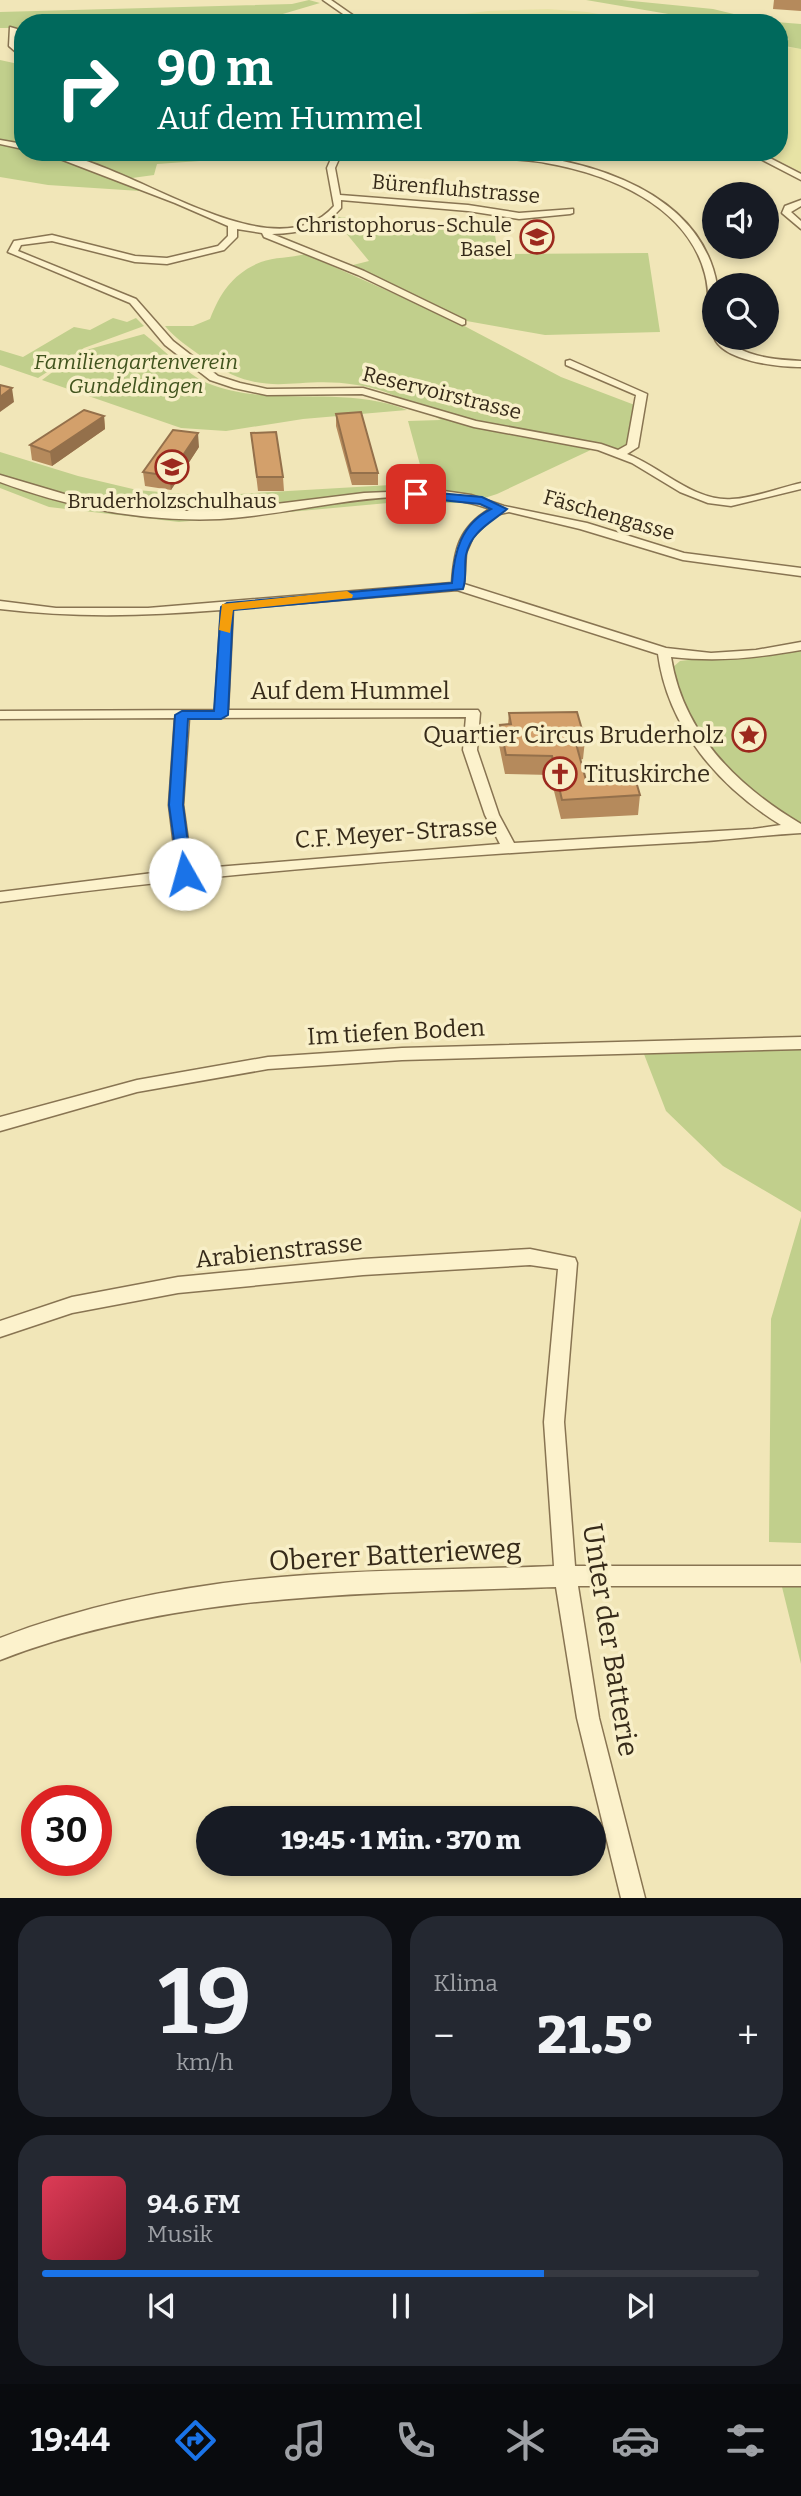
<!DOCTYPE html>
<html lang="de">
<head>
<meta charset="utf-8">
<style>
	:root { --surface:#171b24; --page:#242831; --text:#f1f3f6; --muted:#9ea1a6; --line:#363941; --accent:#1a73e8 }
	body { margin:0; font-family:Bitter,serif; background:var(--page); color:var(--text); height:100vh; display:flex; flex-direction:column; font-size:26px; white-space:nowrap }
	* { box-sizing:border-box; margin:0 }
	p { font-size:23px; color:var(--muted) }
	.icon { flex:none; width:38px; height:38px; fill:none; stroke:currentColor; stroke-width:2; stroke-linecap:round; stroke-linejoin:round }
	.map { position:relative; height:1898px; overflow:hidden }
	.panel { display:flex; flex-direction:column; gap:18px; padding:18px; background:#0d0f14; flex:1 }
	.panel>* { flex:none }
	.guide { position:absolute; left:14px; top:14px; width:774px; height:147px; border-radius:28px; box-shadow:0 4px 10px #0003; background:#00695c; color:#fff; overflow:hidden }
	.buttons { position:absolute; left:702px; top:182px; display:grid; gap:14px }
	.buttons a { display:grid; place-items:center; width:77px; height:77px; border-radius:50%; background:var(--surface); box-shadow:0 4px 10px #0003; font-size:35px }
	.speed { position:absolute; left:21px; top:1785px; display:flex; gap:14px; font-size:35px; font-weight:700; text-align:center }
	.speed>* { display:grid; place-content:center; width:91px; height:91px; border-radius:50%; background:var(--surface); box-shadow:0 4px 10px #0003; line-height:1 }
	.speed .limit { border:10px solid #d22; background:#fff; color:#111 }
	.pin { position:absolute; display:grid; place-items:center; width:60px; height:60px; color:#fff; margin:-30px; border-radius:14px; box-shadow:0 4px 10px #0006 }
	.me { position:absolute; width:77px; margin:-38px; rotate:353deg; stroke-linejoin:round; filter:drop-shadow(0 0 5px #0008) }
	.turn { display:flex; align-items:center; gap:24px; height:147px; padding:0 28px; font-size:32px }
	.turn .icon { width:91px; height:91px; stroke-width:2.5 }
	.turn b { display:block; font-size:49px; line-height:60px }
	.big { font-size:52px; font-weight:800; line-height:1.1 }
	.panel .card { flex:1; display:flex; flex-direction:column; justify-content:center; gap:10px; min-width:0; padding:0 24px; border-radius:28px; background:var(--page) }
	.panel .dial { align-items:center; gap:0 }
	.dial b { font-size:91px; line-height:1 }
	.song { display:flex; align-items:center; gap:21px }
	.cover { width:84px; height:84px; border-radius:10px; background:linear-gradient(135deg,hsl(350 70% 55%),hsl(350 70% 35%)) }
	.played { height:7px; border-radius:4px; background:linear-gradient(90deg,var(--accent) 70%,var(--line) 70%) }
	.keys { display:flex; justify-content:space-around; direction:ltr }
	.heat { display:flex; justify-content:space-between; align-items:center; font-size:38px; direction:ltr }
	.panel .tiles { flex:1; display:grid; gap:18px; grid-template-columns:1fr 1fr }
	.card:last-child { grid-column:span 2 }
	.trip { position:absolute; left:196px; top:1806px; width:410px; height:70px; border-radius:35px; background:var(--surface); box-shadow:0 4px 10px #0003; font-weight:800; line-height:70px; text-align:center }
	.tabs { display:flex; height:112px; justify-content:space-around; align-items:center; background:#090b0e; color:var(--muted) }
	.tabs .icon { width:49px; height:49px }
	.tabs .active { color:var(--accent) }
	.tabs b { font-size:32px; color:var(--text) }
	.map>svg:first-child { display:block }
	.farmland { fill:#e7e3a5 }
	.green { fill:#c1cf8c }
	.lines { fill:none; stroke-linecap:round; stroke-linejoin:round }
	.minor-casing { stroke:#887452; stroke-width:3 }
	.minor { fill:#fcf2cc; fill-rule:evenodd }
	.wall { fill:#b58a5c }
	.shaded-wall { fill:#94704b }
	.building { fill:#d3a06b; stroke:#94704b; stroke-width:2 }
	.route { fill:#1a73e8; stroke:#114b97; stroke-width:2 }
	.slow { fill:#f59e0b }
	.labels { text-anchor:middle; stroke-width:7; stroke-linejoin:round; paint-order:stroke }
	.far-street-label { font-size:21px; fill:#362a19; stroke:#f8efc8 }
	.far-poi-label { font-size:21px; fill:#362a19; stroke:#f8efc8; text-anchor:end }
	.far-park-label { font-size:21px; font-style:italic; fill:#41541e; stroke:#f8efc8 }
	.street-label { font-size:24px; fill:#362a19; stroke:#f8efc8 }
	.poi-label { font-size:24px; fill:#362a19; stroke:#f8efc8; text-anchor:end }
	.near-street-label { font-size:28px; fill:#362a19; stroke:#f8efc8 }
</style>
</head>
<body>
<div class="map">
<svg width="801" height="1898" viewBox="0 0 801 1898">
	<rect width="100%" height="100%" fill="#f1e6b8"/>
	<path class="farmland" d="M 548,9 L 587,12 L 650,23 L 436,23 L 432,18 L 488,11 Z
		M 779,46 L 801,49 L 801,172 L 761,152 L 779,152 Z"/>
	<path class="green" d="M 309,0 L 320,3 L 252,23 L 23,23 L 23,28 L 0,28 L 0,12 L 292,4 Z
		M 586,0 L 622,0 L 713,9 L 763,21 L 801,24 L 801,49 L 779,45 L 789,39 L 779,36 L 779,23 L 721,23 Z
		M 0,60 L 23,65 L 23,152 L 243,154 L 228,159 L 157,164 L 154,175 L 132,178 L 140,191 L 48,185 L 0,177 Z
		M 332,216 L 495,235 L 498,254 L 648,253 L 660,332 L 545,335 L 461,320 L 349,266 L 369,261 Z
		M 305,254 L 451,319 L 561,377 L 640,407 L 632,447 L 620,453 L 595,448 L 497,494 L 469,503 L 388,503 L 179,522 L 49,507 L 0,488 L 0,452 L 78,476 L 137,490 L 205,496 L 425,483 L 408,421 L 441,420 C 413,404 390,390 357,385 C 291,374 267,403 202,357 C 189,347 176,339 165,326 L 193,326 L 210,319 C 220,293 233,273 261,262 C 274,257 291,258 305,254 Z
		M 113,318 L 127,322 L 136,318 L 144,326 L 84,348 L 38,378 L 0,365 L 0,350 L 23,357 L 74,327 L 90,330 Z
		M 144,334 C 162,348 188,375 207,383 C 271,409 343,384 407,410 L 303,419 L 226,431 L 181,428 L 42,380 L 79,352 Z
		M 801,646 L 801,830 L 699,746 L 665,674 L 680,661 Z
		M 801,1043 L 801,1212 L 723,1166 L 666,1111 L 642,1049 Z
		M 801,1217 L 801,1543 L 769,1542 L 771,1319 Z
		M 782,1587 L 801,1587 L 801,1664 Z"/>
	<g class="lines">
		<defs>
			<path id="minor" d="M 323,0 L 331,0 L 364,23 L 356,23 Z
				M 10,27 L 17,29 L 17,46 L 23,52 L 23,58 L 9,46 Z
				M 0,140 L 23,144 L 23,149 L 0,144 Z
				M 42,152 C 121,152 269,279 334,206 L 327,168 L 334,152 L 342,152 L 335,168 L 340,195 L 468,205 L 519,213 L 573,209 L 573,213 L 570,214 L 519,219 L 468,211 L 341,200 L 341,208 C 323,229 299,233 272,234 L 364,271 L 465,320 L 465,324 L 462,325 L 358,275 L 264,237 L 262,233 L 237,229 L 237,237 L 224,250 L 167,264 L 135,262 L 52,241 L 21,245 L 18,251 L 136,299 L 173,341 L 218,376 L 240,383 L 267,389 L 363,388 L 476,421 L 601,444 L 618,450 L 627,445 L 636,395 L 566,365 L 566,361 L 570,360 L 647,394 L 638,447 L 627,454 C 661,467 694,502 732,499 C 754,498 779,488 801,483 L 801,489 L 731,506 L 708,503 L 680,492 L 632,463 L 598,450 L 474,427 L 362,394 L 267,395 L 234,388 L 210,380 L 165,345 L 130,303 L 8,252 L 14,241 L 52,235 L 135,256 L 167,258 L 218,246 L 228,236 L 228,226 L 175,203 Z
				M 477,152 C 565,152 699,182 717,285 L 714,285 L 714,331 L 709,328 C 708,310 710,292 705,274 C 687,205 609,174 546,163 C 527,159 493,160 477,152 Z
				M 747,152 L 758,152 L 801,174 L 801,180 Z
				M 801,200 L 801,206 L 791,212 L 801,221 L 801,229 L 782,213 L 785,206 Z
				M 714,337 C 727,340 735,348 749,353 C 766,359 784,360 801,361 L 801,367 C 778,367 722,361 714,337 Z
				M 0,475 L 81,499 L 164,511 L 220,511 L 364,493 L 437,490 L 471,495 L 504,506 L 587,523 L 684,553 L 801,568 L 801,576 L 683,560 L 580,529 L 509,512 L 495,515 L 473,537 L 466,553 L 464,584 L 666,648 L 711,653 L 756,650 L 801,642 L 801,650 C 754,658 719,662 671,657 C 683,733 737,786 801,824 L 801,833 C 765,835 727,840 691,842 C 460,855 229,871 0,902 L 0,892 L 177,870 L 169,805 L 175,718 L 0,719 L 0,711 L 215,710 L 221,610 C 146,616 74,618 0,609 L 0,601 L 56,608 L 148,608 L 452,583 C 454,550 459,527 490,509 C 402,478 309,514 220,519 C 145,522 70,508 0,482 ZM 457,590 L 658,654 C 668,728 719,787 781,825 L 753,829 L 514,843 L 499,815 L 477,750 L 480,713 L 478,710 L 228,710 L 233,609 ZM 466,717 L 463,750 L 485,815 L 500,844 L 192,869 L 183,805 L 189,718 Z
				M 801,1037 L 801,1049 L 402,1060 L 268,1069 L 137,1092 L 0,1131 L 0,1117 L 137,1080 L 268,1057 L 402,1048 Z
				M 530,1249 L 575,1258 L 577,1263 L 564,1422 L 575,1566 L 801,1566 L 801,1586 L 578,1586 L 599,1718 L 645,1898 L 621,1898 L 577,1718 L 556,1587 C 367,1594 179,1591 0,1660 L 0,1638 C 89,1604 186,1585 281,1577 C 371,1569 463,1570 554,1566 L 544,1422 L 558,1269 L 530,1265 L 363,1275 L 178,1293 L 72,1313 L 0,1337 L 0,1321 L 72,1297 L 178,1277 L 363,1259 Z"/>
		</defs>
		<use href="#minor" class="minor-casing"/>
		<use href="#minor" class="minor"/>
	</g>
	<path class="wall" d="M 774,0 L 801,0 L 801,11 L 773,9 Z
		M 336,414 L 378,473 L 378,485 L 352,485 L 336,426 Z
		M 104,416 L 105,429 L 52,466 L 32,460 L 30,445 Z
		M 251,433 L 283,477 L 284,491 L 258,491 Z
		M 199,447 L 171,490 L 145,486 L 143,472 Z
		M 509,713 L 585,740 L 583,759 L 580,760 L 586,780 L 640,795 L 638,815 L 561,819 L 550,775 L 505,774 L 499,745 L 500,725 L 508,724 Z"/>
	<path class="shaded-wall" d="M 12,388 L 14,402 L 0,412 L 0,397 Z
		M 104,416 L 105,429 L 52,466 L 50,452 Z
		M 198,433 L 199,447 L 171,490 L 169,476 Z"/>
	<path class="building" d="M 0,385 L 12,388 L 0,397 Z
		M 84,410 L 104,416 L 50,452 L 30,445 Z
		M 361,412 L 378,473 L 351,473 L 336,414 Z
		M 173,430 L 198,433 L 169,476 L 143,472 Z
		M 276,432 L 283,477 L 257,477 L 251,433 Z
		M 577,712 L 585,740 L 575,740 L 586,780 L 635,778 L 640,795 L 562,800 L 552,756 L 506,755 L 500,725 L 511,724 L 509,713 Z"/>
	<path class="route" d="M 416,491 L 482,497 L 507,509 C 491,523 471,531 466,555 C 464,566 467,578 463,589 L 233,610 L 228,715 L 221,719 L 188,719 L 183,805 L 192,874 L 185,879 L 179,877 L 169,805 L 175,715 L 182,711 L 214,711 L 221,607 L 227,603 L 452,583 C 454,552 461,524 491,509 L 480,504 L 412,497 L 412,492 Z"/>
	<path class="slow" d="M 347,591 L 353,595 L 352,598 L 233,610 L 230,633 L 219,630 L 222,604 Z"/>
	<defs>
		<symbol id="school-ring" viewBox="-11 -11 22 22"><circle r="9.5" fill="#f8efc8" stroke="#9c291e" stroke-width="1.5"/><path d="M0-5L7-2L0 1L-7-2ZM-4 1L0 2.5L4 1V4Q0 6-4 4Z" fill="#9c291e"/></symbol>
		<symbol id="sight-ring" viewBox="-11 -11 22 22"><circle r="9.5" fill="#f8efc8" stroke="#9c291e" stroke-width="1.5"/><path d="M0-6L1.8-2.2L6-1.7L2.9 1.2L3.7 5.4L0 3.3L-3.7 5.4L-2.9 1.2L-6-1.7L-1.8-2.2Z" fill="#9c291e"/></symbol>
		<symbol id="church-ring" viewBox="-11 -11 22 22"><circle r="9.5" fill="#f8efc8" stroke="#9c291e" stroke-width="1.5"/><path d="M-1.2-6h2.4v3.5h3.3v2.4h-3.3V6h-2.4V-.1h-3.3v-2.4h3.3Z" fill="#9c291e"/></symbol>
	</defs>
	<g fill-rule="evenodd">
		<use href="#school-ring" x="518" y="218" width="38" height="38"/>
		<use href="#school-ring" x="153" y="448" width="38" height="38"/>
		<use href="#sight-ring" x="730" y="716" width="38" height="38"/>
		<use href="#church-ring" x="541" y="755" width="38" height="38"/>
	</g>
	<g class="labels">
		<g class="far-street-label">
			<text transform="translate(456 189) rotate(5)" y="7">Bürenfluhstrasse</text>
			<text transform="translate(442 393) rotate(14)" y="7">Reservoirstrasse</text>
			<text transform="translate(609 515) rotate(16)" y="7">Fäschengasse</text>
		</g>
		<g class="far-poi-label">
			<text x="512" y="232">Christophorus-Schule<tspan x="512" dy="24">Basel</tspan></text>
			<text x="172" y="508" text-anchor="middle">Bruderholzschulhaus</text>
		</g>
		<g class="far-park-label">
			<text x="136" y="369">Familiengartenverein<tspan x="136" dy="24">Gundeldingen</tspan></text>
		</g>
		<g class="street-label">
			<text x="350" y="699">Auf dem Hummel</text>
			<text transform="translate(396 833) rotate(-4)" y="8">C.F. Meyer-Strasse</text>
			<text transform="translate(396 1032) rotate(-3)" y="8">Im tiefen Boden</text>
			<text transform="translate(279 1251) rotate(-6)" y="8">Arabienstrasse</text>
		</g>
		<g class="poi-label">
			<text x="724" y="743">Quartier Circus Bruderholz</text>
			<text x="584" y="782" text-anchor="start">Tituskirche</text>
		</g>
		<g class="near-street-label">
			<text transform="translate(395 1554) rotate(-3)" y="10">Oberer Batterieweg</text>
			<text transform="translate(611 1640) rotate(81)" y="10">Unter der Batterie</text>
		</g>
	</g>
</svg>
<div class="buttons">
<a><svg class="icon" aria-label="sound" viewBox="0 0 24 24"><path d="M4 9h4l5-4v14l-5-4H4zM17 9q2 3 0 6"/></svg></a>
<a><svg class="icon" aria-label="search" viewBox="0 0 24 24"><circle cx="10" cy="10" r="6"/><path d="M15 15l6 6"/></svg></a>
</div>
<div class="speed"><div class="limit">30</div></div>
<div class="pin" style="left:416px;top:494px;background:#d93025"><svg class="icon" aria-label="arrive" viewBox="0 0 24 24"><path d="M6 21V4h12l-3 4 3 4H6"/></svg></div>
<svg class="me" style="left:185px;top:874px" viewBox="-20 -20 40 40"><circle r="19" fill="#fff"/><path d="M0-13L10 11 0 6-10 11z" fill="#1a73e8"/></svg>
<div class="trip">19:45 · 1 Min. · 370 m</div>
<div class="guide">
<div class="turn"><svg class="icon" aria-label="right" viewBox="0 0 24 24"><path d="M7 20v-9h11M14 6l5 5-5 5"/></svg><div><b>90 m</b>Auf dem Hummel</div></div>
</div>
</div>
<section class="panel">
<div class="tiles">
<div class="card dial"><b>19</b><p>km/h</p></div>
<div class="card"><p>Klima</p>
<div class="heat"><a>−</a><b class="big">21.5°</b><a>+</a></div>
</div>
<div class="card">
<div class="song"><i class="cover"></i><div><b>94.6 FM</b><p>Musik</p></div></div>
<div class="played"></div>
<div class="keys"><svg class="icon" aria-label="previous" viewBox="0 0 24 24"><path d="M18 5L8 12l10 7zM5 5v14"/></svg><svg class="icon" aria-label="pause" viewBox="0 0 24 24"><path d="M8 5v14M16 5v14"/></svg><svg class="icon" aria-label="next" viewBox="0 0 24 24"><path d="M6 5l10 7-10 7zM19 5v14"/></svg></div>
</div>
</div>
</section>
<nav class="tabs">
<b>19:44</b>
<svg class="icon active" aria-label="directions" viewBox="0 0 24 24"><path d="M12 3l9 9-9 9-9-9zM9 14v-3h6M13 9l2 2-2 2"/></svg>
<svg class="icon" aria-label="music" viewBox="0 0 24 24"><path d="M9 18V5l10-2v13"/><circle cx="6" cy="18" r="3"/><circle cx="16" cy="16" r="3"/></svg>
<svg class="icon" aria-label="phone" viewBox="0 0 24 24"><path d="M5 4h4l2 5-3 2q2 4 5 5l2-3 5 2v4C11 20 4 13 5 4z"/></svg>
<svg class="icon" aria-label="climate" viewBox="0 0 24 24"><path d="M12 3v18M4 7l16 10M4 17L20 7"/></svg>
<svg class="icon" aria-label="car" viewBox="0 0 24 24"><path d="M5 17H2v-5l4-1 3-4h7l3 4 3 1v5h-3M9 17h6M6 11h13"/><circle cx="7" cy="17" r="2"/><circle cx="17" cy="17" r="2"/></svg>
<svg class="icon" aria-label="filters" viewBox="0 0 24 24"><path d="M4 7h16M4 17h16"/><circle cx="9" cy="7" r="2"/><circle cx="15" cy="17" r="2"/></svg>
</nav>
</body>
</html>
